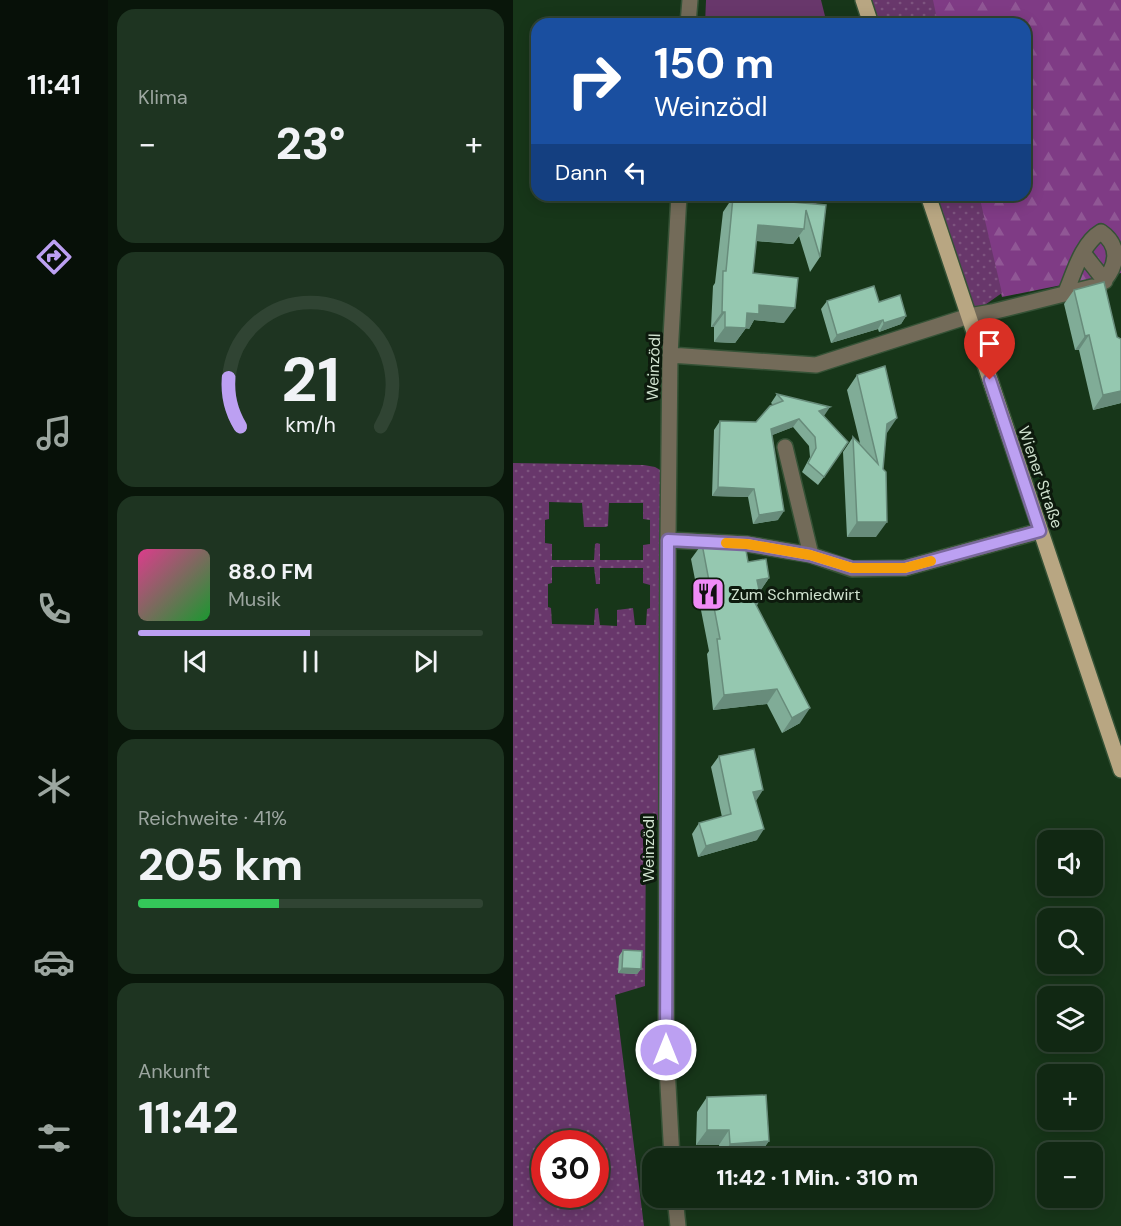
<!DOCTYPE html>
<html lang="de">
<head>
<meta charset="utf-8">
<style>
	:root { --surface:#112813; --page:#1e3421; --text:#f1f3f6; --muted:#9ca6a0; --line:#304433; --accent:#bca0f2 }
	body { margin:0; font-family:"DM Sans",sans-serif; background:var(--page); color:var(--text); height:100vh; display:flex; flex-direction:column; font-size:22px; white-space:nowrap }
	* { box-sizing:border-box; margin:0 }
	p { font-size:20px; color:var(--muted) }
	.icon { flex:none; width:33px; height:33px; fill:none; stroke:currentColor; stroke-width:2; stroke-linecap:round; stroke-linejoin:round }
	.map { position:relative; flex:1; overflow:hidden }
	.details { display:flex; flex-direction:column; gap:9px; padding:9px; background:#09160a; width:405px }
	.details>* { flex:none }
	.banner { position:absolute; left:18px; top:18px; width:500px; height:183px; border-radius:18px; box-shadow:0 3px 15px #0003,0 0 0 2px var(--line); background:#1a4fa0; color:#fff; overflow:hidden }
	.controls { position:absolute; left:524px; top:830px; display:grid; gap:12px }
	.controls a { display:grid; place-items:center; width:66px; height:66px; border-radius:12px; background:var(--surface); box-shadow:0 3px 15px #0003,0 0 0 2px var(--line); font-size:30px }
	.speed { position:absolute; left:18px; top:1130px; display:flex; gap:12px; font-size:30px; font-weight:700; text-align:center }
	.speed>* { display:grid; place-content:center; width:78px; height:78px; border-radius:50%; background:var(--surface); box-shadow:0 3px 15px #0003,0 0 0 2px var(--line); line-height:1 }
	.speed .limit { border:9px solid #d22; background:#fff; color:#111 }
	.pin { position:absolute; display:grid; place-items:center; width:51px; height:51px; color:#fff; margin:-62px -26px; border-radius:50% 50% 50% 0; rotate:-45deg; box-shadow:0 0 6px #0007 }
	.pin .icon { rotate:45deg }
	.me { position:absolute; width:66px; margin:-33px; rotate:0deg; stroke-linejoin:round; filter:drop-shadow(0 0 4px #0008) }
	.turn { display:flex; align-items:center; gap:21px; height:126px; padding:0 24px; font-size:27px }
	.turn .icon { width:78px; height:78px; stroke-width:2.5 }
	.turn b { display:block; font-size:42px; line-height:51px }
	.then { display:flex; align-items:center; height:57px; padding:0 24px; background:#0003; gap:12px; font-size:22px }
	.big { font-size:45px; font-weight:800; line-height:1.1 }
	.details .tile { flex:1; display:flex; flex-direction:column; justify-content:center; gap:9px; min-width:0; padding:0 21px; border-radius:18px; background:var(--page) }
	.details .dial { align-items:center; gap:0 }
	.dial svg { height:156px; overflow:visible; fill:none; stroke:var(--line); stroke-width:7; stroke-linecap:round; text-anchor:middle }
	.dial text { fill:var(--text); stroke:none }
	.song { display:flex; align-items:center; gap:18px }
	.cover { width:72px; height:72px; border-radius:9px; background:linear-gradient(135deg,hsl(330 70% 55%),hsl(130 70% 35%)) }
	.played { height:6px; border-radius:3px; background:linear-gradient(90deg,var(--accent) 50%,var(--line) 50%) }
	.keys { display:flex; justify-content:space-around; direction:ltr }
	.heat { display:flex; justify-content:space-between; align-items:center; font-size:33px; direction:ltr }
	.charge { height:9px; border-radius:4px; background:linear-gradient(90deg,#34c759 41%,var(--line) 0) }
	.trip { position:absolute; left:129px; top:1148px; width:351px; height:60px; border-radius:18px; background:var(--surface); box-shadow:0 3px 15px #0003,0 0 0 2px var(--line); font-weight:800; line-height:60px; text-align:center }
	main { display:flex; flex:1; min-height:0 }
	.menu { display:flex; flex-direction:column; width:108px; justify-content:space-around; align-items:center; background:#071008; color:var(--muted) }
	.menu .icon { width:42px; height:42px }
	.menu .active { color:var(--accent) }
	.menu b { font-size:27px; color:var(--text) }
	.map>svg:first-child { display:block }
	.grass { fill:#68376b }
	.forest { fill:url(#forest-firs) }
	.park { fill:url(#park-dots); fill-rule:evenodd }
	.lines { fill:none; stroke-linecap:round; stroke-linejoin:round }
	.minor-casing { stroke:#355236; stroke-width:18 }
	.major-casing { stroke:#355236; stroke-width:18 }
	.minor { stroke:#736b59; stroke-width:15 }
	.major { stroke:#b8a682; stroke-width:15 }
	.wall { fill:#80ac97 }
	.shaded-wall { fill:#688c7b }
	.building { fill:#95c8b0; stroke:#688c7b; stroke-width:1.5 }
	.route-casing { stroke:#7a689d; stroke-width:15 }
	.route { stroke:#bca0f2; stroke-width:10 }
	.slow { stroke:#f59e0b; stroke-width:10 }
	.labels { text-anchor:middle; stroke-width:6; stroke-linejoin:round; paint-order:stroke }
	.street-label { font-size:16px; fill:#d1e3d0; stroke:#0d1a0d }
	.poi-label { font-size:16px; fill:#d1e3d0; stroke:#0d1a0d; text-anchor:start }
</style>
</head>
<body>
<main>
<nav class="menu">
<b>11:41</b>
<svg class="icon active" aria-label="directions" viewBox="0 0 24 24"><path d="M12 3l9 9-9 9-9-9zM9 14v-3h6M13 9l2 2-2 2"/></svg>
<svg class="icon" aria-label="music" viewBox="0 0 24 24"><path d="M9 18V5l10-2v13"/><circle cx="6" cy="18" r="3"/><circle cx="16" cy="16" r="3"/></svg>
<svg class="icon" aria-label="phone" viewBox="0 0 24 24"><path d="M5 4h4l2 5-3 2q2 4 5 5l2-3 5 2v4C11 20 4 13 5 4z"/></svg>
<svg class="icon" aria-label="climate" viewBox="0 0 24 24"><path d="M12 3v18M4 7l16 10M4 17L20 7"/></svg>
<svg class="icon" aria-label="car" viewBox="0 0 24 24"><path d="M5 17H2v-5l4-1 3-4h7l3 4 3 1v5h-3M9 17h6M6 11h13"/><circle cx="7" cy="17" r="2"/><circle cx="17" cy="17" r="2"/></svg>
<svg class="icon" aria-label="filters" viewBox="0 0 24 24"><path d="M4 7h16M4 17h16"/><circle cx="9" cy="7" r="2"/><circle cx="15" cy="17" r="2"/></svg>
</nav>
<section class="details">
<div class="tile"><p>Klima</p>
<div class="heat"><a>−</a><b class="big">23°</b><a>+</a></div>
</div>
<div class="tile dial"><svg viewBox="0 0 100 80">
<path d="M14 69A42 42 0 1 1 86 69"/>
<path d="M14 69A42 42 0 0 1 8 44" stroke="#bca0f2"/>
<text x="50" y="56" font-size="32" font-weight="700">21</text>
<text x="50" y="72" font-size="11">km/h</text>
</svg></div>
<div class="tile">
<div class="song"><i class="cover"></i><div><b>88.0 FM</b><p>Musik</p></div></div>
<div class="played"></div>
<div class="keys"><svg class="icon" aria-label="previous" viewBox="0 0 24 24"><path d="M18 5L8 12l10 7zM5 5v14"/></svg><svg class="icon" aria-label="pause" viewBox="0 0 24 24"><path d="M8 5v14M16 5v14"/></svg><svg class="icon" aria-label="next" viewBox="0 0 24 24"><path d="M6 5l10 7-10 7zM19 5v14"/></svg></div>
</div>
<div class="tile"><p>Reichweite · 41%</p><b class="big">205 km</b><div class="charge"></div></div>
<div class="tile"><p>Ankunft</p><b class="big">11:42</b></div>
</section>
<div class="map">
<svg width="608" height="1226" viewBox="0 0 608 1226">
	<defs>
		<pattern id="forest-firs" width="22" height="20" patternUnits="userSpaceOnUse" patternTransform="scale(1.5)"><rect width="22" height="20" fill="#7f3b85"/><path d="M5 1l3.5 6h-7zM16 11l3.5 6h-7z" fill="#905795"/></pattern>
		<pattern id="park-dots" width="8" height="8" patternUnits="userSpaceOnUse" patternTransform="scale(1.5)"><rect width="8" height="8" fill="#68376b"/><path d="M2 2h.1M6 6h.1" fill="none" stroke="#7d547f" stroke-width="1.8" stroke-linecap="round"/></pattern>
	</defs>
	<rect width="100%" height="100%" fill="#173619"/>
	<path class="grass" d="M 193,0 L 308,0 L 314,24 L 192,24 Z
		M 184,195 L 304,195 L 303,208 Z"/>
	<path class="forest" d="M 419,0 L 608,0 L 608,273 L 489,297 L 465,195 L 512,195 L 512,24 L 424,24 Z"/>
	<path class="park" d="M 350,0 L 420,0 L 425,24 L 358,24 Z
		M 415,195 L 466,195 L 489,293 L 456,316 Z
		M 0,463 L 131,465 L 142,467 L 156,475 L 153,814 L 133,828 L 132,986 L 102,995 L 131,1226 L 0,1226 ZM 36,502 L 69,503 L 71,527 L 93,527 L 95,526 L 96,503 L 130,503 L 130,519 L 137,520 L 137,544 L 130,545 L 130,560 L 87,560 L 87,544 L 84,543 L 82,544 L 81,560 L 39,560 L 39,544 L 32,543 L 32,520 L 36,519 ZM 39,567 L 81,567 L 83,584 L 87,584 L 87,568 L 130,568 L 130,583 L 137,585 L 137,608 L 134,609 L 133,625 L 122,625 L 120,608 L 104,610 L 104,626 L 87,625 L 85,608 L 82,609 L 81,625 L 39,624 L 38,608 L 35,607 L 35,584 L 39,583 ZM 32,1143 L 82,1143 L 82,1194 L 32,1194 Z"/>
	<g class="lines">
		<defs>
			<path id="minor" d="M 175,24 L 177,0
				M 570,253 L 592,281
				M 552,294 C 561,274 568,244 588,232 C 608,246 605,267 587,285
				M 157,355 L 303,365 L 456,316 L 479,312 L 579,287
				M 272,447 L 298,555
				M 155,540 L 234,544 L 298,555 L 339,569 L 392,568 L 527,531
				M 159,1158 L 153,1049 L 155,536 L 157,355 L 166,195
				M 162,1197 L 165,1226"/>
			<path id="major" d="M 350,0 L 358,24
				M 415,195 L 608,770"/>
		</defs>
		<use href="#minor" class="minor-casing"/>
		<use href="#major" class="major-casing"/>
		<use href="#minor" class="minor"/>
		<use href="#major" class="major"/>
	</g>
	<path class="wall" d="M 220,197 L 313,205 L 307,257 L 297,272 L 286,236 L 280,244 L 243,241 L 240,273 L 271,323 L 241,320 L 236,329 L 233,328 L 222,343 L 201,342 L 201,327 L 198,327 L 200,286 L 202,283 L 210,212 Z
		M 561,290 L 608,403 L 580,410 L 566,350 L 562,350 L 551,304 Z
		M 314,301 L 366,302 L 393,316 L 388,324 L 366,332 L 365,329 L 318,343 L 308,309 Z
		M 344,375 L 373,433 L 363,537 L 334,537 L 330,452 L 340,437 L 347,443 L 334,390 Z
		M 264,394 L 311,416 L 311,477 L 305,485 L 289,472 L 297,457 L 296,446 L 280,427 L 259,435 L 265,520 L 240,524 L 235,497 L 199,496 L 201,430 L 207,421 L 243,422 L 260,405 L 258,403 Z
		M 189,544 L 235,562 L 256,578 L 247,591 L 244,606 L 287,723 L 269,733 L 254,704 L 200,710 L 194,654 L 196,651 L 178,559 Z
		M 206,756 L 243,801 L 244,840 L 185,857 L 179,834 L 186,823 L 209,817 L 198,767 Z
		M 110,950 L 128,969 L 124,974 L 105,973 L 106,956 Z
		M 194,1097 L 256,1141 L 245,1156 L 207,1158 L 206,1145 L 183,1145 L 184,1112 Z"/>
	<path class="shaded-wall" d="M 245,225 L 291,229 L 280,244 L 235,240 Z
		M 246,305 L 282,308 L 271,323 L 241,320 L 236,329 L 233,328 L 222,343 L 201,342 L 212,327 Z
		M 209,312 L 212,312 L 201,327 L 198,327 Z
		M 393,316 L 388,324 L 366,332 L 371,323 Z
		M 370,320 L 365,329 L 318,343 L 324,335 Z
		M 576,335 L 566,350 L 562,350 L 572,336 Z
		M 608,391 L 608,403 L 580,410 L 590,395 Z
		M 317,407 L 311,416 L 306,411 Z
		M 384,418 L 374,433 L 364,439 L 374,424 Z
		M 286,419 L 280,427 L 252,438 L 258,429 Z
		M 205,487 L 241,489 L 235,497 L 199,496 Z
		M 271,511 L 265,520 L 240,524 L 246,515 Z
		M 344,522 L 374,522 L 363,537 L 334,537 Z
		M 256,578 L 246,593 L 244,580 Z
		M 248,599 L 238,614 L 241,601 Z
		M 264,689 L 254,704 L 200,710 L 211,695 Z
		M 297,708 L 287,723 L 269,733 L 279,718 Z
		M 250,790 L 243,801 L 240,792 Z
		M 251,829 L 244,840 L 185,857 L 193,846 Z
		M 109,968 L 128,969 L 124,974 L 105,973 Z
		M 194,1130 L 216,1130 L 206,1145 L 183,1145 Z
		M 256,1141 L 245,1156 L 207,1158 L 217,1144 Z"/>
	<path class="building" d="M 220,197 L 313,205 L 307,257 L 293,210 L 291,229 L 245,225 L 240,273 L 285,278 L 282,308 L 246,305 L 246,314 L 234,313 L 233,328 L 212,327 L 212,312 L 209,312 L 210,271 L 213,271 Z
		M 591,282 L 604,337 L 608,339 L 608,391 L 590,395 L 576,335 L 572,336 L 561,290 Z
		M 361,286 L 366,302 L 387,295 L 393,316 L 371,323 L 370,320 L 324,335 L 314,301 Z
		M 372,366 L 384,418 L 374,424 L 370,469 L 373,472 L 374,522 L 344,522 L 340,437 L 365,464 L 344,375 Z
		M 264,394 L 317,407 L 306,411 L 335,442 L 311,477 L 295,463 L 303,448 L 302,437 L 286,419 L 258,429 L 271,511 L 246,515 L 241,489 L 205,487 L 207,421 L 243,422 L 257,406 L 270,401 Z
		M 231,539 L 235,562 L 253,559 L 256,578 L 244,580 L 248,599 L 241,601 L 297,708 L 279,718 L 264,689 L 211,695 L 204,639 L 207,639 L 189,544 Z
		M 241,749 L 250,790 L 240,792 L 251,829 L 193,846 L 186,823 L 218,814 L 206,756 Z
		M 110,950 L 129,951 L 128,969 L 109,968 Z
		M 253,1095 L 256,1141 L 217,1144 L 216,1130 L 194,1130 L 194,1097 Z"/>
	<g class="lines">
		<defs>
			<path id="route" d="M 153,1050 L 155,540 L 234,544 L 297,555 L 339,568 L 392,568 L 527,531 L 477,380"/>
		</defs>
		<use href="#route" class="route-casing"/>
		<use href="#route" class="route"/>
		<path class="slow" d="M 213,543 L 234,544 L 297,555 L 339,568 L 392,568 L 418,561"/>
	</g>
	<defs>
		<symbol id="restaurant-square" viewBox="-11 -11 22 22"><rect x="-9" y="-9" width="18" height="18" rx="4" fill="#ef8bf6" stroke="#0d1a0d"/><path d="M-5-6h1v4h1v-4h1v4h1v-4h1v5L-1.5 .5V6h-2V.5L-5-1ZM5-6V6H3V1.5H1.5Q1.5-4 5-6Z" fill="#111"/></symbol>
	</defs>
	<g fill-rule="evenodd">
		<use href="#restaurant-square" x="176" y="575" width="38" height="38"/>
	</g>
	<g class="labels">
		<g class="street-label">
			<text transform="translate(140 367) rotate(-88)" y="6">Weinzödl</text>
			<text transform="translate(528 477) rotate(71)" y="6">Wiener Straße</text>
			<text transform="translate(135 849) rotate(-90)" y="6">Weinzödl</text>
		</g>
		<g class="poi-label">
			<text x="218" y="600">Zum Schmiedwirt</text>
		</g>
	</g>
</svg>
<div class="controls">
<a><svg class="icon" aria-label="sound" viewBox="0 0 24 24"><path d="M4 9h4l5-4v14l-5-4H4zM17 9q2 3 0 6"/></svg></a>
<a><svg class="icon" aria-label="search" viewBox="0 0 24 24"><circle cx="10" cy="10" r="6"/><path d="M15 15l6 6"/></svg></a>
<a><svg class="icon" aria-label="layers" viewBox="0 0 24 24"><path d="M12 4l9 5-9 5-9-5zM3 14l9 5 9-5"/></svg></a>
<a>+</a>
<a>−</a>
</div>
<div class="speed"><div class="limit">30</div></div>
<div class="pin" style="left:477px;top:380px;background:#d93025"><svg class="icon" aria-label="arrive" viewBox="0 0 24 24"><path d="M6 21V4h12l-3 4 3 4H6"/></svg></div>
<svg class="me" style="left:153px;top:1050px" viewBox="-20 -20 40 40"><circle r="17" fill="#bca0f2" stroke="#fff" stroke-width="3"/><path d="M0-11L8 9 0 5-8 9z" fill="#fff"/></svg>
<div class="trip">11:42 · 1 Min. · 310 m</div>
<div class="banner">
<div class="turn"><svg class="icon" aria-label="right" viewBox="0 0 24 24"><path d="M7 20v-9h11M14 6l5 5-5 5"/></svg><div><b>150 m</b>Weinzödl</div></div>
<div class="then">Dann<svg class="icon" aria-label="left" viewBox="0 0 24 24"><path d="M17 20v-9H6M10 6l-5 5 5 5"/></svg></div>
</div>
</div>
</main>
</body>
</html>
